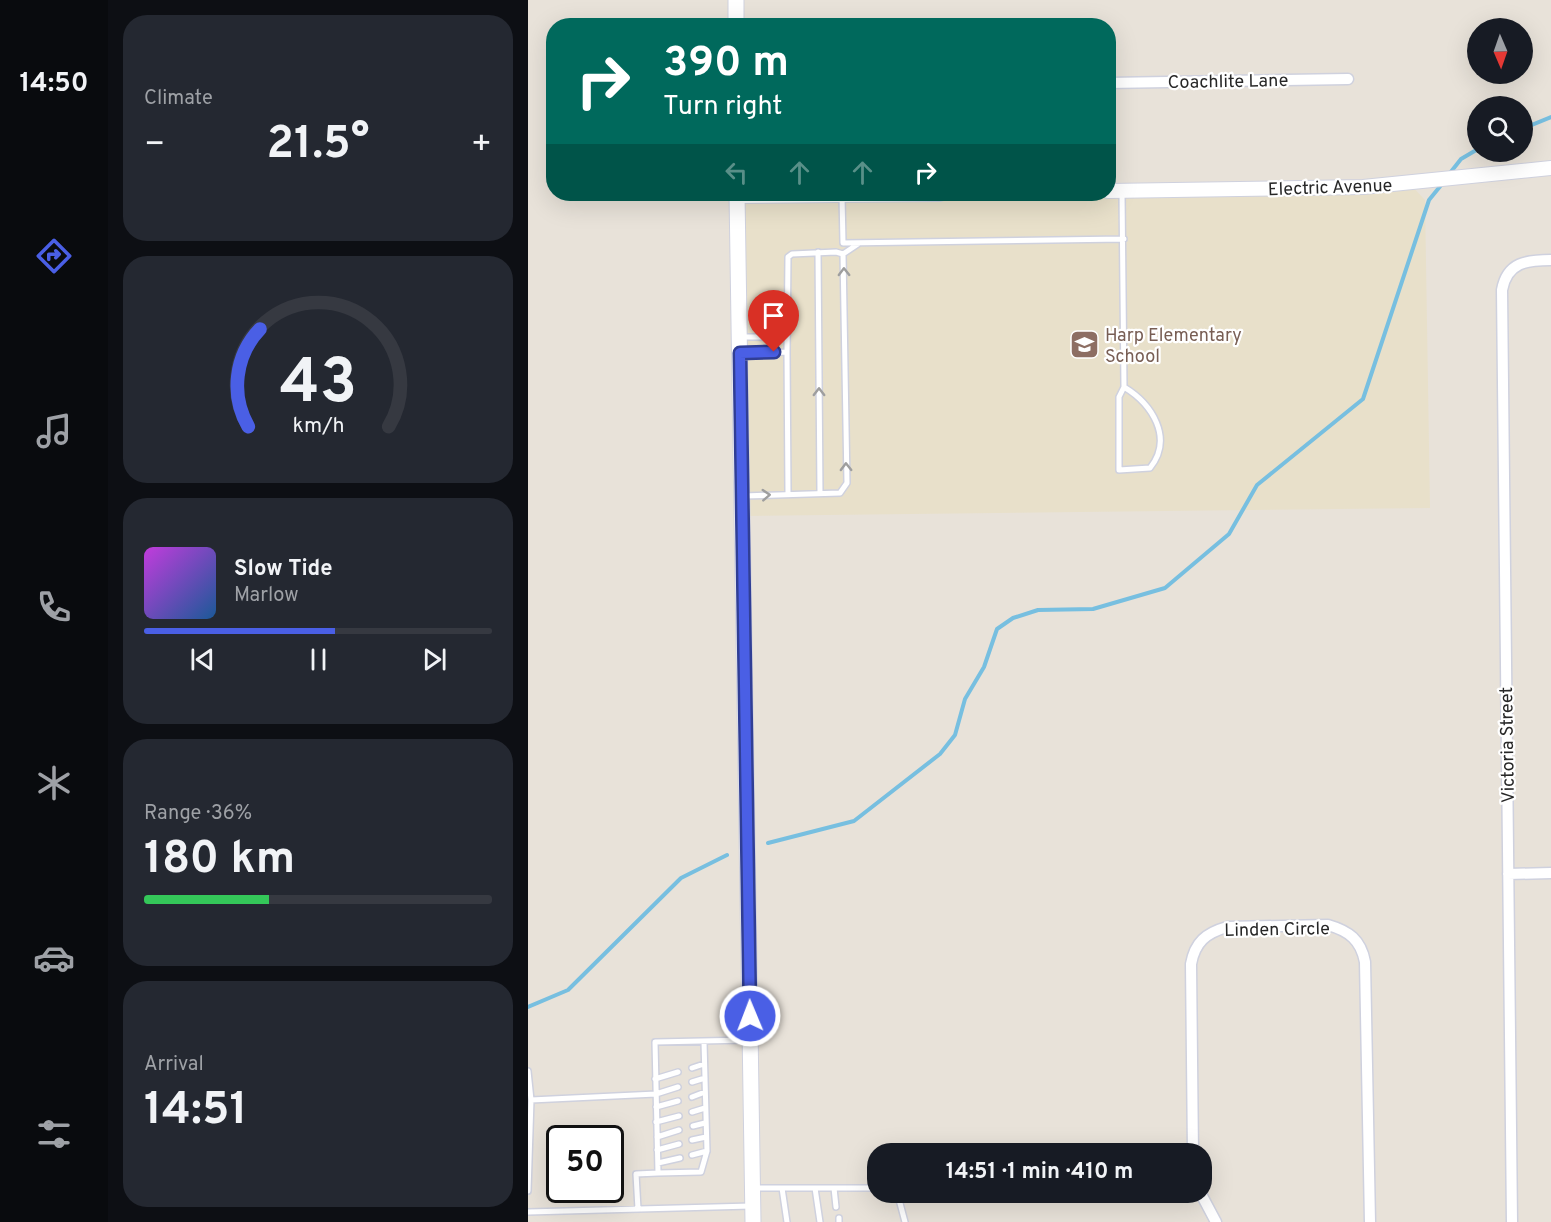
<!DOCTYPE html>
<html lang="en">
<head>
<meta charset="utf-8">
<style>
	:root { --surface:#171b24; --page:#242831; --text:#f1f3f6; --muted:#9ea1a6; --line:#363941; --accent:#4a5fe5 }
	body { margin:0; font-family:Overpass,sans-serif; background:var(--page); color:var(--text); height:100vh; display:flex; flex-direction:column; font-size:22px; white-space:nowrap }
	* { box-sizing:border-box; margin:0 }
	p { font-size:20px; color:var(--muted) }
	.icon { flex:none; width:33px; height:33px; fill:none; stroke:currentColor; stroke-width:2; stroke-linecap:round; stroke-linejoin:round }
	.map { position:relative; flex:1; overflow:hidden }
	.sheet { display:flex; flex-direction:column; gap:15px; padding:15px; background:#0d0f14; width:420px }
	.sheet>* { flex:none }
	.hud { position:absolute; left:18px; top:18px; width:570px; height:183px; border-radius:24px; box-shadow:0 6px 24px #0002; background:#00695c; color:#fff; overflow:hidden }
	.needle { width:39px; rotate:178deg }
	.controls { position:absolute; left:939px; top:18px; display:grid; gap:12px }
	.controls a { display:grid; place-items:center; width:66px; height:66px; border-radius:50%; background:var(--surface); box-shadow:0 6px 24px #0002; font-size:30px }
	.speed { position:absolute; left:18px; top:1125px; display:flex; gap:12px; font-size:30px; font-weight:700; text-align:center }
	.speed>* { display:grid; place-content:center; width:78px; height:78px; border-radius:50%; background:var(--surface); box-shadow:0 6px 24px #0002; line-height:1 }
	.speed .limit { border:3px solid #111; border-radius:9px; background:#fff; color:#111 }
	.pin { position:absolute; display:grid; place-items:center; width:51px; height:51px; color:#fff; margin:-62px -26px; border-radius:50% 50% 50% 0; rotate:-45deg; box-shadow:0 0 6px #0007 }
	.pin .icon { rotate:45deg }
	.me { position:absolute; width:66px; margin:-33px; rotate:359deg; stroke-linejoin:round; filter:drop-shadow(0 0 4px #0008) }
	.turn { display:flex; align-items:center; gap:21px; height:126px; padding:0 18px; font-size:27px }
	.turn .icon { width:78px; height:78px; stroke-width:2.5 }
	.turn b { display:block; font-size:42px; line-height:51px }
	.lanes { display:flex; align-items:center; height:57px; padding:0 18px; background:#0003; justify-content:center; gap:30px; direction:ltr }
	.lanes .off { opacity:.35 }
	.big { font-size:45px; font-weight:700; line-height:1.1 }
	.sheet .widget { flex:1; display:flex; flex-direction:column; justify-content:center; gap:9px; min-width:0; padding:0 21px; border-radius:24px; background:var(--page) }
	.sheet .dial { align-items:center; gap:0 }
	.dial svg { height:156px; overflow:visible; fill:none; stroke:var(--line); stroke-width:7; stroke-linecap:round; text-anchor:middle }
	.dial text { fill:var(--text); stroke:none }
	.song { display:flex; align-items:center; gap:18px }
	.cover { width:72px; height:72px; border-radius:9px; background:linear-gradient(135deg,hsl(290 70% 55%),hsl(210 70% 35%)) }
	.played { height:6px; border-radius:3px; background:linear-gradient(90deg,var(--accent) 55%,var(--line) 55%) }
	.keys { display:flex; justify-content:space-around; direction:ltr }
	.heat { display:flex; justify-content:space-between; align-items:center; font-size:33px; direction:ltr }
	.charge { height:9px; border-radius:4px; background:linear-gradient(90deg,#34c759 36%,var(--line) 0) }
	.trip { position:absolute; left:339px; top:1143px; width:345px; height:60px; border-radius:24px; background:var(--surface); box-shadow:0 6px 24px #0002; font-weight:700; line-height:60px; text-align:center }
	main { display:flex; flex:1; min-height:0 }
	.dock { display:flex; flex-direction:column; width:108px; justify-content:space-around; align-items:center; background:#090b0e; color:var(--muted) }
	.dock .icon { width:42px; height:42px }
	.dock .current { color:var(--accent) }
	.dock b { font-size:27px; color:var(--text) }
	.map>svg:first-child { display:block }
	.education { fill:#e8e0ca }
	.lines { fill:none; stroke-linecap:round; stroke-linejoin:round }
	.stream { stroke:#77bfe0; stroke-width:4 }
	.service-casing { stroke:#cfd1de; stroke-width:8 }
	.minor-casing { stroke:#cfd1de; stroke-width:13 }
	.tertiary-casing { stroke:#cfd1de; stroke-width:16 }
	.secondary-casing { stroke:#cfd1de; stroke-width:17 }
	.service { stroke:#fff; stroke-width:5 }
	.minor { stroke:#fff; stroke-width:10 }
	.tertiary { stroke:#fff; stroke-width:14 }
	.secondary { stroke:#fff; stroke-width:15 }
	.oneway { stroke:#9e9e9e }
	.route-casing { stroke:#303e95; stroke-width:15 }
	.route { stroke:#4a5fe5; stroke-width:10 }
	.labels { text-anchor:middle; stroke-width:4.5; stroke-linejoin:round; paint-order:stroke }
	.street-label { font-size:18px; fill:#272727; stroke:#fff }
	.education-label { font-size:18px; fill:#785e54; stroke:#fff; text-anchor:start }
</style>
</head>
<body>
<main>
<nav class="dock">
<b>14:50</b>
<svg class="icon current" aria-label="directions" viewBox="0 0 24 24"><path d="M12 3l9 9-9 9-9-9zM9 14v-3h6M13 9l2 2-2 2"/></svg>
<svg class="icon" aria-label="music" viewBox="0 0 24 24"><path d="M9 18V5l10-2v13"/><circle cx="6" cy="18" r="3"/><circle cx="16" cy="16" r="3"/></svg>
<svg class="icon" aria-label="phone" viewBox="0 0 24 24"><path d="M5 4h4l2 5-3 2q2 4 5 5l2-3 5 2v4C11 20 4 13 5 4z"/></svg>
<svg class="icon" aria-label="climate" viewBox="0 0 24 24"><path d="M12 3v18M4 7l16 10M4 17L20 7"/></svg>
<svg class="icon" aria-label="car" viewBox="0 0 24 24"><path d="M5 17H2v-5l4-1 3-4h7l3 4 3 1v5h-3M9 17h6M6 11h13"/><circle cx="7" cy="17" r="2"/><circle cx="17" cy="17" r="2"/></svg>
<svg class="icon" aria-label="filters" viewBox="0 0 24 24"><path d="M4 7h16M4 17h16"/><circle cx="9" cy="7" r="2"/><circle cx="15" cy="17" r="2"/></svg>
</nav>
<section class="sheet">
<div class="widget"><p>Climate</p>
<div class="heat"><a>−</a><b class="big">21.5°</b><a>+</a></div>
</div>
<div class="widget dial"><svg viewBox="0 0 100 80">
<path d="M14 69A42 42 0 1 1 86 69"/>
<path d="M14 69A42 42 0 0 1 20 19" stroke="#4a5fe5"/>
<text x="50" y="56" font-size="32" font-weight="700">43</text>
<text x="50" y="72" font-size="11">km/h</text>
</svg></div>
<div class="widget">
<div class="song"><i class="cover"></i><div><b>Slow Tide</b><p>Marlow</p></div></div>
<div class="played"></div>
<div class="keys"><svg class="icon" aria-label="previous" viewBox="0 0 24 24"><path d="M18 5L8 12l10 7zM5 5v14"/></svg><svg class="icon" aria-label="pause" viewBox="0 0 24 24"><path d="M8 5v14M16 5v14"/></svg><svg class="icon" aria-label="next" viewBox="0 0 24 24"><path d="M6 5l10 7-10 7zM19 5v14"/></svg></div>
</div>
<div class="widget"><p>Range · 36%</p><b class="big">180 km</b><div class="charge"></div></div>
<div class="widget"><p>Arrival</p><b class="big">14:51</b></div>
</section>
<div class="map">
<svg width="1023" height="1222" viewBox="0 0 1023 1222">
	<rect width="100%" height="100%" fill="#e8e2d9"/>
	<path class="education" d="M 882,184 L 897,200 L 902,508 L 216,516 L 209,196 L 580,194 Z"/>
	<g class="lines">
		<path class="stream" d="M 994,129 L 1023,117
			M 922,173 L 933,159 L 950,149
			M 240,843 L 326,821 L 412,754 L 427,735 L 437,699 L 456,667 L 469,629 L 485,618 L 510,610 L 565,609 L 637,588 L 701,534 L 729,485 L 835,399 L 901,200 L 914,184
			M 0,1007 L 40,990 L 153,878 L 199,855"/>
		<defs>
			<path id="service" d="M 594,193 L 596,387 L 591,397 L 591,470 L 622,468 C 646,438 624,404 596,387
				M 314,196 L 315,243 L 596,239
				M 290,252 L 292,493
				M 213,337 L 259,337
				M 259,352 L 260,257 L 264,254 L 308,252 L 315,254 L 330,244
				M 214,353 L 259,352 L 260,493
				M 216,496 L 312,493 L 319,483 L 315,254
				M 164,1068 L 176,1064
				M 0,1071 L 3,1100 L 0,1191
				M 127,1079 L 150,1072
				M 164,1082 L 177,1078
				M 164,1097 L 177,1092
				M 3,1100 L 128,1094 L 150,1087
				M 128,1107 L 150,1101
				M 164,1112 L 177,1108
				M 128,1122 L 151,1116
				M 165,1126 L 177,1123
				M 129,1137 L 151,1130
				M 164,1140 L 178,1137
				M 129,1150 L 151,1144
				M 164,1155 L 179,1151
				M 130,1163 L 152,1158
				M 130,1173 L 173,1172 L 179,1151 L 176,1042
				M 226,1188 L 350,1188
				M 254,1188 L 259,1222
				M 287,1188 L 292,1222
				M 306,1188 L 308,1207
				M 369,1192 L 377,1222
				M 110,1209 L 108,1174 L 130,1173 L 127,1042 L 220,1040
				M 0,1212 L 223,1206
				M 311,1222 L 311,1218"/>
			<path id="minor" d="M 580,83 L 820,79
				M 980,874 L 1023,873
				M 665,1154 L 663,964 C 667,942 678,933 699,927 L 800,925 C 821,931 833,940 837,962 L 842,1222
				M 672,1192 L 688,1222
				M 984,1222 L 974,290 C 979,262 999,260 1023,260"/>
			<path id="tertiary" d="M 580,191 L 835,187 L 1023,168
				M 209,196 L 412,194"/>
			<path id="secondary" d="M 208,0 L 208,26
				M 209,194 L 225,1222"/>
		</defs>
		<use href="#service" class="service-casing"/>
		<use href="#minor" class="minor-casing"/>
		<use href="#tertiary" class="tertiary-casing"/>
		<use href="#secondary" class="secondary-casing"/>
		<use href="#service" class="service"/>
		<use href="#minor" class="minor"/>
		<use href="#tertiary" class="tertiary"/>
		<use href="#secondary" class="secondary"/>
	</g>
	<defs><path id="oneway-chevron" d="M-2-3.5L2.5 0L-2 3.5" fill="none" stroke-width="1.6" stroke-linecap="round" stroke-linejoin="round" transform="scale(1.5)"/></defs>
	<g class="oneway">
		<use href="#oneway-chevron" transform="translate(316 272) rotate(-91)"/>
		<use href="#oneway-chevron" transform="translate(291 392) rotate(-90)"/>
		<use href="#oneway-chevron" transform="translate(318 467) rotate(-91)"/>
		<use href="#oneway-chevron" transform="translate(238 495) rotate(-3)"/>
	</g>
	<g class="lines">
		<defs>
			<path id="route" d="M 222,1016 L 212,353 L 246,352"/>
		</defs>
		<use href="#route" class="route-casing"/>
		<use href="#route" class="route"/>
	</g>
	<defs>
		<symbol id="school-square" viewBox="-11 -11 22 22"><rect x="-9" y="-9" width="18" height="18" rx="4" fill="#8d6e63" stroke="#fff"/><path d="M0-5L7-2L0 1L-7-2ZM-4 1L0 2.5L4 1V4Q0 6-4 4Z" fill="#fff"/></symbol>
	</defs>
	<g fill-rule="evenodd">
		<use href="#school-square" x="540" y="328" width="33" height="33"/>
	</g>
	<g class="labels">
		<g class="street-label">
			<text transform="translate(700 81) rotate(-1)" y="6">Coachlite Lane</text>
			<text transform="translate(802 187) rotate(-2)" y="6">Electric Avenue</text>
			<text transform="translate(979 745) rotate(-91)" y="6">Victoria Street</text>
			<text transform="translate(749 929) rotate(-1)" y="6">Linden Circle</text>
		</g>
		<g class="education-label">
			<text x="577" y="341">Harp Elementary<tspan x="577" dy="21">School</tspan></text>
		</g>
	</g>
</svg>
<div class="controls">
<a><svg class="needle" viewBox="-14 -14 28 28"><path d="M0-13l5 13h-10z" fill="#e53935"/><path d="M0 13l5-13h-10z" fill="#9ea1a6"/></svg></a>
<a><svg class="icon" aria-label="search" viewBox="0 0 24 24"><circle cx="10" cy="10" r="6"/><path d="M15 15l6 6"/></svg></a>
</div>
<div class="speed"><div class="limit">50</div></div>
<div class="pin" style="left:246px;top:352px;background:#d93025"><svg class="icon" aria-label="arrive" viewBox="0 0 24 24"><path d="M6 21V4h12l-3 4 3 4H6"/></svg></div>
<svg class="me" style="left:222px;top:1016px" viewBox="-20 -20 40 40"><circle r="17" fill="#4a5fe5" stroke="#fff" stroke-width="3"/><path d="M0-11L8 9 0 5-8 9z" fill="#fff"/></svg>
<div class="trip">14:51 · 1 min · 410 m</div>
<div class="hud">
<div class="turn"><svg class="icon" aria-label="right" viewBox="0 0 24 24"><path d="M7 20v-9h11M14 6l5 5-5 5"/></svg><div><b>390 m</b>Turn right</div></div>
<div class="lanes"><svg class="icon off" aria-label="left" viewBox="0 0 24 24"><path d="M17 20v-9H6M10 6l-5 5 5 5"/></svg><svg class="icon off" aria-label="ahead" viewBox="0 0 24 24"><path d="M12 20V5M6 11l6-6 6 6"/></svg><svg class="icon off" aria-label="ahead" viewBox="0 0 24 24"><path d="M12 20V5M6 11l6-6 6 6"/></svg><svg class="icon" aria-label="right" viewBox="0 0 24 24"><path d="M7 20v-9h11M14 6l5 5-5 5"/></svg></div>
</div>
</div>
</main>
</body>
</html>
